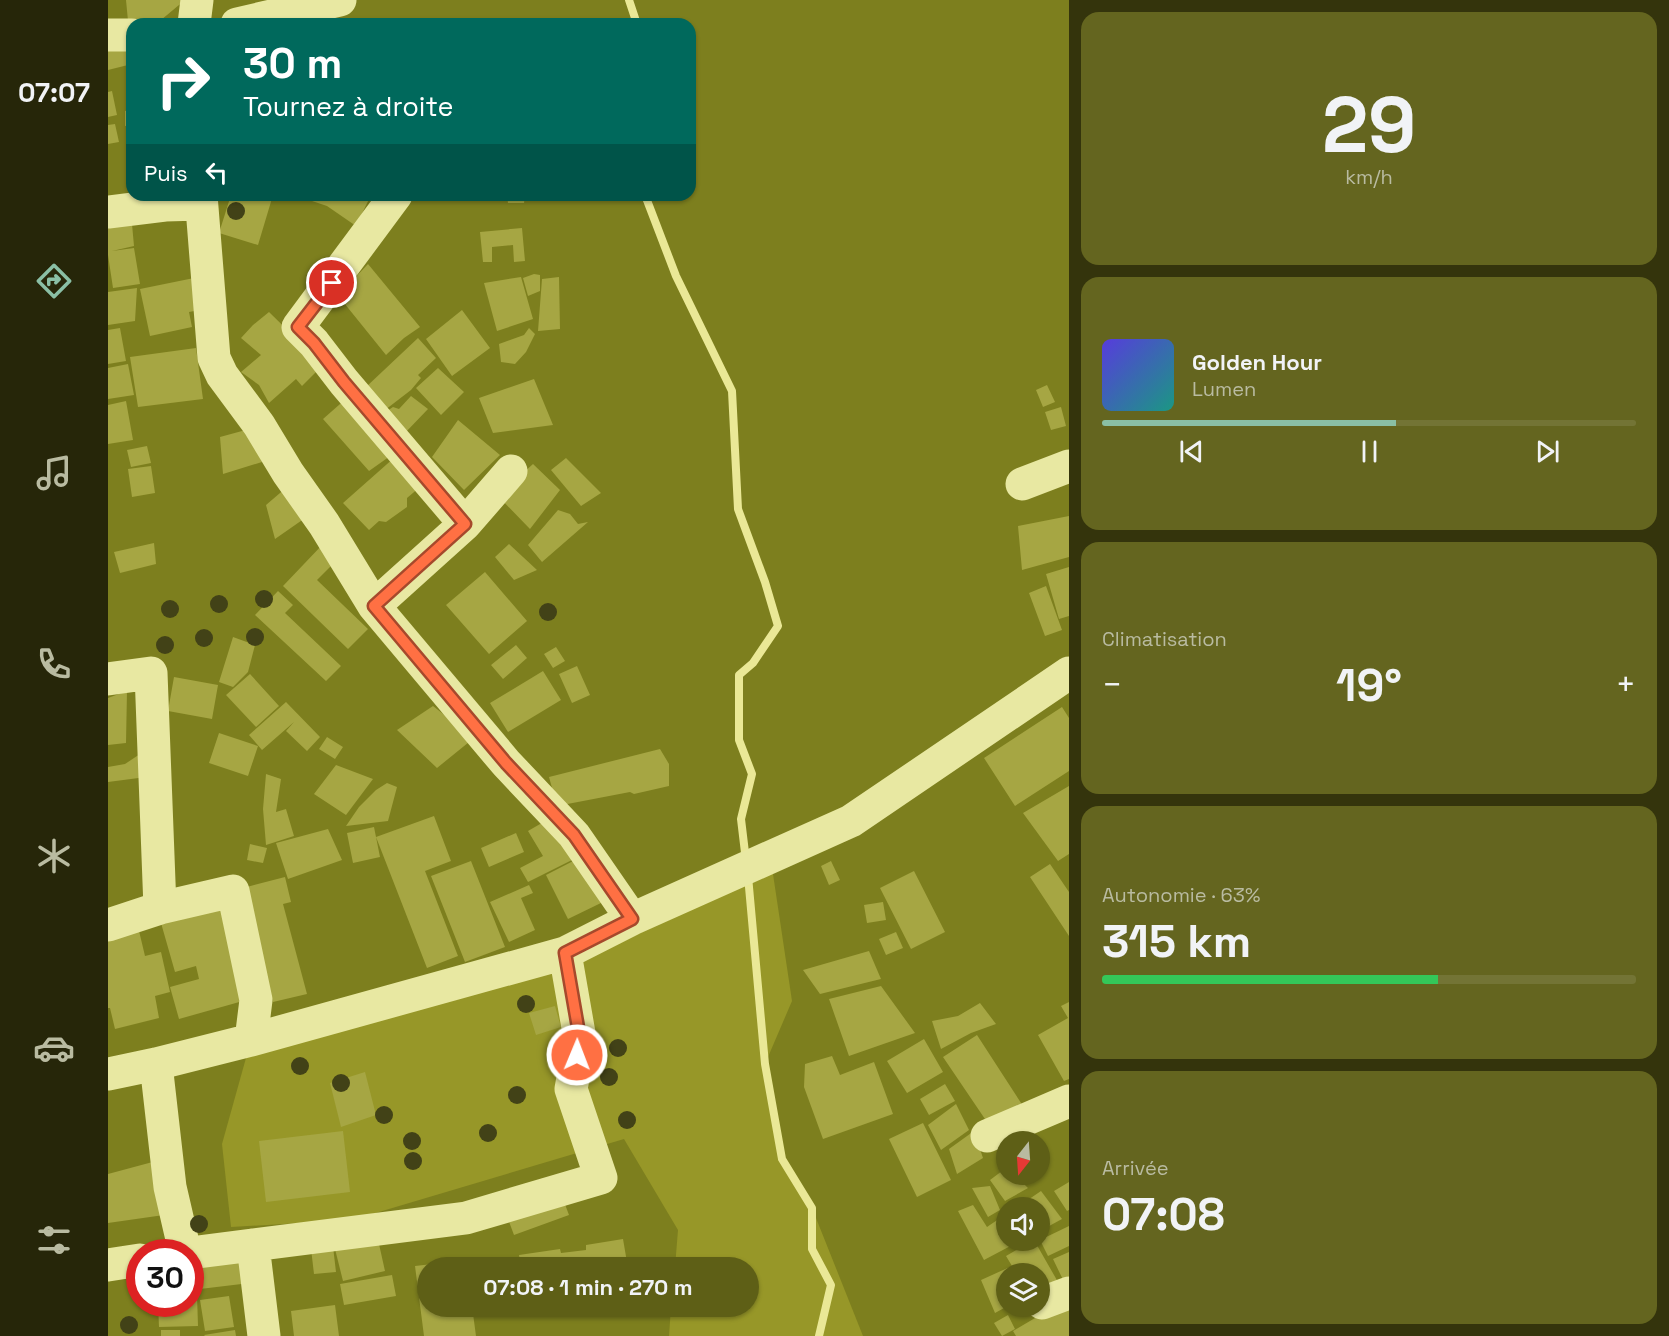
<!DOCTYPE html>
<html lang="fr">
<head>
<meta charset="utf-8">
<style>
	:root { --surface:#5e5f16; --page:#64651f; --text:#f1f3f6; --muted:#b9bba1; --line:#737435; --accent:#8abfa5 }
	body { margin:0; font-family:"Space Grotesk",sans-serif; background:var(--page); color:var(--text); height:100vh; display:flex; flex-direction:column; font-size:22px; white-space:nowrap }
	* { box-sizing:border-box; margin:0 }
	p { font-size:20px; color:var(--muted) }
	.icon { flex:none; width:33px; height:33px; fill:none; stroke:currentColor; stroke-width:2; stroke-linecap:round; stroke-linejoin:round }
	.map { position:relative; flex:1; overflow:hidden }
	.details { display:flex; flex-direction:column; gap:12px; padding:12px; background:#34340c; width:600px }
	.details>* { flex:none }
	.hud { position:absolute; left:18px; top:18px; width:570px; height:183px; border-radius:18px; box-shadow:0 2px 4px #0004; background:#00695c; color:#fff; overflow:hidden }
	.needle { width:39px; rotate:197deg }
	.tools { position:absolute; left:888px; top:1131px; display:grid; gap:12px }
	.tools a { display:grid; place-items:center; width:54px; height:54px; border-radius:50%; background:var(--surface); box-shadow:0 2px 4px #0004; font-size:30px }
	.speed { position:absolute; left:18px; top:1239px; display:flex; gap:12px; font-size:30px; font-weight:700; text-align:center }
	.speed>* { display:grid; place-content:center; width:78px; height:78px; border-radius:50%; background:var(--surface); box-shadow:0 2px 4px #0004; line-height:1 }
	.speed .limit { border:9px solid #d22; background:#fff; color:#111 }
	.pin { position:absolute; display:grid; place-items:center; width:51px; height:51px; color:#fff; margin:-26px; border:3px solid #fff; border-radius:50%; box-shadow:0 2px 6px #0007 }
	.me { position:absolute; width:66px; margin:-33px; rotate:1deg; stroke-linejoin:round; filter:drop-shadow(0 0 4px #0008) }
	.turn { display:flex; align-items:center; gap:21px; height:126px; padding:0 18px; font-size:27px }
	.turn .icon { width:78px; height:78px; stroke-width:2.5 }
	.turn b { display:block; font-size:42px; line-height:51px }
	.then { display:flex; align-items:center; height:57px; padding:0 18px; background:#0003; gap:12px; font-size:22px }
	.big { font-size:45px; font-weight:800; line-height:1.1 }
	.details .tile { flex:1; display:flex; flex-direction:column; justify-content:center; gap:9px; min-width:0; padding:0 21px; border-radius:18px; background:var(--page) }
	.details .dial { align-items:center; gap:0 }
	.dial b { font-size:78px; line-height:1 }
	.song { display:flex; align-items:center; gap:18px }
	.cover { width:72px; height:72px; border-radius:9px; background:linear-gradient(135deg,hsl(250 70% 55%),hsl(170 70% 35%)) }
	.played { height:6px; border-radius:3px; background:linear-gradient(90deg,var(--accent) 55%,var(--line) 55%) }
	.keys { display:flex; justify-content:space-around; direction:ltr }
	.heat { display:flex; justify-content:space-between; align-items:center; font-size:33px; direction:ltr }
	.charge { height:9px; border-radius:4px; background:linear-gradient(90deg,#34c759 63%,var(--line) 0) }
	.trip { position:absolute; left:309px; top:1257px; width:342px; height:60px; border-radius:30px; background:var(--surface); box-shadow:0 2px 4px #0004; font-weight:800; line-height:60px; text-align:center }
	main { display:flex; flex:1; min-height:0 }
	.tab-bar { display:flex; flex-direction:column; width:108px; justify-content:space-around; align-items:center; background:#262609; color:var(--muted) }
	.tab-bar .icon { width:42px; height:42px }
	.tab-bar .current { color:var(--accent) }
	.tab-bar b { font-size:27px; color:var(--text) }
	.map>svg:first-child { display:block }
	.green { fill:#979728 }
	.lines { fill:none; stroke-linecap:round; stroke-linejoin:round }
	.stream { stroke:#eae896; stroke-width:8 }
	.building { fill:#a6a643 }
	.minor { stroke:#e8e8a2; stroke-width:33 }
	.tree { fill:#424217 }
	.route-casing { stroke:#a6492c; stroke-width:15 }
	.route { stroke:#ff7043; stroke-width:10 }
</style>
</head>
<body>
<main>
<nav class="tab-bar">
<b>07:07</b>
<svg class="icon current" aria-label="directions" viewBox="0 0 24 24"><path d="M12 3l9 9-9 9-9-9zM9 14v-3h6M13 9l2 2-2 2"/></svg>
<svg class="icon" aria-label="music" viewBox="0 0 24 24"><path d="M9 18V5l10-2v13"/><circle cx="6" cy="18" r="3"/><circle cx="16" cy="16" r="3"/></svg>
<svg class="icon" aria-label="phone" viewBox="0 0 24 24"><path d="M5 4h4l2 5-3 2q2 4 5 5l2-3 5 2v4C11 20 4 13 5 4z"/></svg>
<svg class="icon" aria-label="climate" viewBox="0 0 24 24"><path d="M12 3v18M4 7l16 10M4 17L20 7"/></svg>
<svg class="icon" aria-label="car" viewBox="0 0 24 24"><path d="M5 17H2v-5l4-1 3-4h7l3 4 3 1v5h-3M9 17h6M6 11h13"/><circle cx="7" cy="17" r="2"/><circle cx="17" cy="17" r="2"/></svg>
<svg class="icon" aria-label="filters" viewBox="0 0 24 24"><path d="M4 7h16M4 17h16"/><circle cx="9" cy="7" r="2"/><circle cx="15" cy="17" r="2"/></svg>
</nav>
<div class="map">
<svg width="961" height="1336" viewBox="0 0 961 1336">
	<rect width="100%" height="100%" fill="#7d7f1e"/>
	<path class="green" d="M 662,854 L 684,1001 L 657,1064 L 674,1159 L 704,1208 L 755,1336 L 561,1336 L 563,1307 L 640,1306 L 640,1268 L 567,1267 L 570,1230 L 516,1139 L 244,1220 L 123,1227 L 114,1144 L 143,1040 L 523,917 Z"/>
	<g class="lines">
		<path class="stream" d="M 521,0 L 529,24
			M 537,195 L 568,276 L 624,391 L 630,509 L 657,582 L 670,626 L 645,663 L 631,675 L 631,740 L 644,774 L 633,819 L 638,861
			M 640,876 L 657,1064 L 674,1159 L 704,1208 L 704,1249 L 723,1285 L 711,1336"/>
	</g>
	<path class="building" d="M 18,0 L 77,0 L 53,20 L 20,21 Z
		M 24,38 L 24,64 L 0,70 L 0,43 Z
		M 4,91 L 9,115 L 0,117 L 0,92 Z
		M 24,109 L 24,125 L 17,126 L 17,111 Z
		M 7,124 L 11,142 L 0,144 L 0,125 Z
		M 123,195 L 165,195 L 150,245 L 111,233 Z
		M 186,195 L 263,195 L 248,226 L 219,206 Z
		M 399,195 L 417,195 L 416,203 L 400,203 Z
		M 23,213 L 26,246 L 4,251 L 26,248 L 32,284 L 5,288 L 0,255 L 0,221 Z
		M 414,228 L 417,261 L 406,262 L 405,245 L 384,247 L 384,262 L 375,262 L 372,232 Z
		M 260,264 L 312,327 L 296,338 L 278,355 L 228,293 L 244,281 Z
		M 426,274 L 432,275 L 432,291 L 420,296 L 415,278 Z
		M 413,277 L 425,319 L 389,331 L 376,283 Z
		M 451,277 L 452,329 L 430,331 L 434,279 Z
		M 86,278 L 92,310 L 81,312 L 84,327 L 42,336 L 32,289 Z
		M 29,288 L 27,321 L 0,325 L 0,292 Z
		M 354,310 L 382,348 L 344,376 L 318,339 Z
		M 161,312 L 215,365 L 194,386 L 188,379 L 161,403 L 151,385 L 133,372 L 153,355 L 133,338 L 145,325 Z
		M 12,328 L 18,361 L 0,364 L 0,330 Z
		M 421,328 L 427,334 L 418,352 L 407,364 L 393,362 L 391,344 L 416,335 Z
		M 310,338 L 328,358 L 310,375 L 313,378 L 303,390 L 277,410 L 258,387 Z
		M 88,348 L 95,399 L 30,407 L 22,357 Z
		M 20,364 L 26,395 L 0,399 L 0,368 Z
		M 330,368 L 356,392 L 333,415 L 308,388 Z
		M 426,379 L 445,425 L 385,433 L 371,398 Z
		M 939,385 L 947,402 L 935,407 L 928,390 Z
		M 303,396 L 320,409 L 296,434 L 276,413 L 285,407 L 291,409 Z
		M 240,397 L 285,454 L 261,471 L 215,419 Z
		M 18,401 L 25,440 L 0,444 L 0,405 Z
		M 953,407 L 958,426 L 943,430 L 937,412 Z
		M 350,420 L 392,455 L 356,490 L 324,457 Z
		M 145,428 L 154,462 L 115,474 L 112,437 Z
		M 39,446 L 43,463 L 23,467 L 19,450 Z
		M 287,457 L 312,487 L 299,498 L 299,507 L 278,522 L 271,521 L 261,530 L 235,503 Z
		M 458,458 L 493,493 L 473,506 L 443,470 Z
		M 425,464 L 452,490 L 422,529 L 390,496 Z
		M 43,466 L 47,493 L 24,497 L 20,469 Z
		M 179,487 L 200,516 L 167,539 L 158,505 Z
		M 450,510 L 462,514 L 470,524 L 480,522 L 434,562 L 420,545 Z
		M 961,516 L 961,557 L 914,570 L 910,526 Z
		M 46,543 L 48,564 L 12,573 L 6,552 Z
		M 216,543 L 231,558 L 209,580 L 260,629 L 240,649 L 175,586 Z
		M 401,544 L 429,570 L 406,580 L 387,557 Z
		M 961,567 L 961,616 L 951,619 L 938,574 Z
		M 377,572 L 419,621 L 381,654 L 338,605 Z
		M 938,586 L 954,630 L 937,636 L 921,593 Z
		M 170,591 L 185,605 L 177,613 L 233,666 L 218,681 L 147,615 Z
		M 125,637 L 147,645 L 140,672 L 125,687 L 111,682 Z
		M 408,645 L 419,658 L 395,679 L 383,665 Z
		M 448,647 L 457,661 L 445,668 L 436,654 Z
		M 469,666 L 482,695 L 464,703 L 451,674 Z
		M 435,671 L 453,700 L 400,732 L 382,703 Z
		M 142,674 L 171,706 L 148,727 L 118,695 Z
		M 66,677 L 110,685 L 104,719 L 60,711 Z
		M 19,691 L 18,743 L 0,745 L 0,698 Z
		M 178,702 L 212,737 L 199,751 L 178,731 L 186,722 L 154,750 L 141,735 Z
		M 325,706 L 366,738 L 329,768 L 289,730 Z
		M 954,707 L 961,718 L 961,771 L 907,806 L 876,758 Z
		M 111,733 L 150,746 L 140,776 L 101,763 Z
		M 219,737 L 235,747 L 227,759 L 211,749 Z
		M 41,748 L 46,776 L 0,782 L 0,767 L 17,764 Z
		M 552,749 L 561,764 L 561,786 L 526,794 L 522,792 L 449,806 L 441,777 Z
		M 228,765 L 265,779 L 238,815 L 206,794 Z
		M 158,774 L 173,779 L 168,812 L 178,809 L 186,836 L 158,845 L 155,809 Z
		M 279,783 L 289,787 L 280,821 L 238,826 L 251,807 L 268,790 Z
		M 961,786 L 961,854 L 950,861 L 915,813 Z
		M 326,816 L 343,861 L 317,871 L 350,956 L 319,968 L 268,837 Z
		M 439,820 L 466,859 L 420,882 L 412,868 L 435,856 L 420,831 Z
		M 266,827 L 272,857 L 245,863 L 239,833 Z
		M 220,829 L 234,860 L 180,879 L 168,843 Z
		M 408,833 L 416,852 L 381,867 L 373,848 Z
		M 142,844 L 159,848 L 155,863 L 139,860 Z
		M 469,859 L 495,902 L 460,919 L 438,875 Z
		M 363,861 L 397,947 L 357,962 L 323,876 Z
		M 723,861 L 732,880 L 721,885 L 713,866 Z
		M 942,864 L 961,892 L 961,936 L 922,877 Z
		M 806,871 L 837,932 L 803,949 L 772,888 Z
		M 177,877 L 183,902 L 175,904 L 199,994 L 165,1002 L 135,888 Z
		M 421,885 L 425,893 L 413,898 L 427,930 L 401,942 L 382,902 Z
		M 775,902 L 778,920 L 759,923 L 756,905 Z
		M 115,906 L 142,999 L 71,1019 L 62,987 L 91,979 L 88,966 L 67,972 L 53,923 Z
		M 27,914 L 37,956 L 53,952 L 62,992 L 47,996 L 51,1018 L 7,1029 L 2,1008 L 0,1008 L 0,920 Z
		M 788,932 L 795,948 L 778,955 L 771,939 Z
		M 761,951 L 773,979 L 712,994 L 695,970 Z
		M 773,986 L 807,1033 L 741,1056 L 721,999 Z
		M 961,1002 L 961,1079 L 956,1081 L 930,1035 L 960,1018 L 953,1006 Z
		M 872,1003 L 888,1024 L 863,1033 L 833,1049 L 824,1021 L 850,1016 Z
		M 447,1006 L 453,1027 L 428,1035 L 421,1013 Z
		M 869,1035 L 915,1106 L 879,1122 L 835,1057 Z
		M 816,1039 L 835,1072 L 799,1093 L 779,1061 Z
		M 724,1056 L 732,1075 L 766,1062 L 785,1114 L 715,1139 L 696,1087 L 697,1064 Z
		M 257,1072 L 268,1115 L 233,1127 L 222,1083 Z
		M 837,1084 L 847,1101 L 821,1115 L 812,1099 Z
		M 848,1104 L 861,1130 L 833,1150 L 820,1125 Z
		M 815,1123 L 843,1180 L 809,1197 L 781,1139 Z
		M 235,1131 L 242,1192 L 158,1202 L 151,1141 Z
		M 866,1131 L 875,1158 L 849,1174 L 841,1149 Z
		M 52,1160 L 63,1214 L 0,1223 L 0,1174 Z
		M 898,1168 L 898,1174 L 906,1174 L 920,1188 L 897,1201 L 882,1180 Z
		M 961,1182 L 961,1210 L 959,1211 L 946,1191 Z
		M 882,1186 L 892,1210 L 880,1217 L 864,1188 Z
		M 452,1191 L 461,1215 L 406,1235 L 397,1211 Z
		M 933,1191 L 954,1219 L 932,1231 L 932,1208 L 908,1208 Z
		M 865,1205 L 879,1227 L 898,1214 L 898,1240 L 914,1240 L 876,1260 L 850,1211 Z
		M 961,1226 L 961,1246 L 940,1256 L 932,1240 Z
		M 269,1235 L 277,1271 L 235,1281 L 226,1245 Z
		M 224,1238 L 228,1272 L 206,1274 L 202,1240 Z
		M 515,1239 L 520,1268 L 413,1268 L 411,1255 L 452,1249 L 453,1253 L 478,1250 L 478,1245 Z
		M 925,1240 L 926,1240 L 950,1282 L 932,1292 L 932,1274 L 898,1274 L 898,1307 L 887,1313 L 873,1280 L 904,1266 L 898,1256 Z
		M 961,1252 L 961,1285 L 958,1286 L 945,1259 Z
		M 138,1253 L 142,1283 L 92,1289 L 89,1258 Z
		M 359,1260 L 360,1268 L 320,1268 L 320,1306 L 364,1306 L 368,1336 L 316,1336 L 307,1266 Z
		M 82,1263 L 88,1263 L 90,1326 L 51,1327 L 50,1304 L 82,1304 Z
		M 284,1275 L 288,1296 L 236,1305 L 232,1284 Z
		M 121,1296 L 126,1327 L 97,1331 L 92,1300 Z
		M 961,1298 L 961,1336 L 908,1336 L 905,1331 Z
		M 227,1305 L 231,1336 L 186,1336 L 183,1311 Z
		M 419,1306 L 464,1306 L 464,1308 L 421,1315 Z
		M 900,1315 L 907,1329 L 894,1336 L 886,1323 Z
		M 53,1330 L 72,1330 L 72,1336 L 53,1336 Z
		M 127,1330 L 128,1336 L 97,1336 L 96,1335 Z"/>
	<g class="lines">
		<path class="minor" d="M 86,24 L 89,0
			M 129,24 L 232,0
			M 0,35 L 24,35
			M 93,195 L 106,358 L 114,375 L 151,425 L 180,473 L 216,524 L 266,606 L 398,763 L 466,835 L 524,919
			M 0,212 L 57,205 L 93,204
			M 914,484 L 961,466
			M 357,524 L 403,471
			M 266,606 L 357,524 L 236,382 L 206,343 L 190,327 L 288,195
			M 0,679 L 43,673 L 52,908
			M 0,925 L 52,908 L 125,891 L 148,1000 L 143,1040
			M 48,1064 L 62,1187 L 77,1252
			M 0,1074 L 48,1064 L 143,1040 L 457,953 L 524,919 L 743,821 L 961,673
			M 879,1136 L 961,1101
			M 145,1245 L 156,1336
			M 82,1253 L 358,1218 L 493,1178 L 463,1089 L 472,1039 L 457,953
			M 0,1265 L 32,1260
			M 934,1303 L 961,1293"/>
	</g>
	<g class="tree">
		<circle cx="128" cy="211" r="9"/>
		<circle cx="156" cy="599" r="9"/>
		<circle cx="111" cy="604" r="9"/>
		<circle cx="62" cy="609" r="9"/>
		<circle cx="440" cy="612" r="9"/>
		<circle cx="147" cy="637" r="9"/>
		<circle cx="96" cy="638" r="9"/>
		<circle cx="57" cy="645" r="9"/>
		<circle cx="418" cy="1004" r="9"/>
		<circle cx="510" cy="1048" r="9"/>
		<circle cx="192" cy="1066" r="9"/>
		<circle cx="501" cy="1077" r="9"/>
		<circle cx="233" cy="1083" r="9"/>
		<circle cx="409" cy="1095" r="9"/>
		<circle cx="276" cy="1115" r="9"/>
		<circle cx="519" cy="1120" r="9"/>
		<circle cx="380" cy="1133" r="9"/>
		<circle cx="304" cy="1141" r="9"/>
		<circle cx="305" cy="1161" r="9"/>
		<circle cx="91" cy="1224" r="9"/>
		<circle cx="21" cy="1325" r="9"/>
	</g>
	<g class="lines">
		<defs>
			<path id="route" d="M 224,283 L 190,327 L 206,343 L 236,382 L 357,524 L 266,606 L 398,763 L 466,835 L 524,919 L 457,953 L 472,1039 L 469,1055"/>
		</defs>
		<use href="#route" class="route-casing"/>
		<use href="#route" class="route"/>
	</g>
</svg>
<div class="tools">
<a><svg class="needle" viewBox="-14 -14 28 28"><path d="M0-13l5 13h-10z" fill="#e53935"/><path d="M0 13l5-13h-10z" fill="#b9bba1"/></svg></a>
<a><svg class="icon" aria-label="sound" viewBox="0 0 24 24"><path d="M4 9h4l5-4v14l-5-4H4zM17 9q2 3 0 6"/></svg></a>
<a><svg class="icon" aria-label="layers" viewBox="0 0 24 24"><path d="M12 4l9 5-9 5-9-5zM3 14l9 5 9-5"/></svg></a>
</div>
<div class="speed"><div class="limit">30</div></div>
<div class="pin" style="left:224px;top:283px;background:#d93025"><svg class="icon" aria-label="arrive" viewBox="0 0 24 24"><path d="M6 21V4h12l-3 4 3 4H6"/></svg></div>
<svg class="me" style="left:469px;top:1055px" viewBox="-20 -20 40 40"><circle r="17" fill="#ff7043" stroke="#fff" stroke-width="3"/><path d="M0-11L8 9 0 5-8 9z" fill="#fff"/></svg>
<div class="trip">07:08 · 1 min · 270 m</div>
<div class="hud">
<div class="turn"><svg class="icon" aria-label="right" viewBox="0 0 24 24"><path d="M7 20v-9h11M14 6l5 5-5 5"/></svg><div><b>30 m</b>Tournez à droite</div></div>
<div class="then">Puis<svg class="icon" aria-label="left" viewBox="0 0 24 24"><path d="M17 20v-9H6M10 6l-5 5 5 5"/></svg></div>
</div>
</div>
<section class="details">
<div class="tile dial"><b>29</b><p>km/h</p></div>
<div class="tile">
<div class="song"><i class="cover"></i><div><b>Golden Hour</b><p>Lumen</p></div></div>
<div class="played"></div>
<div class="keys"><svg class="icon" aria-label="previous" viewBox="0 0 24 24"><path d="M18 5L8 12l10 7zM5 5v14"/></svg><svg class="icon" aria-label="pause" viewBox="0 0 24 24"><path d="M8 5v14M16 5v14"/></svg><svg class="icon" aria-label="next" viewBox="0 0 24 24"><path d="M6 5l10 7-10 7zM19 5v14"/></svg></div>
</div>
<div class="tile"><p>Climatisation</p>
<div class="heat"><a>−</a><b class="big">19°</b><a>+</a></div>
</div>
<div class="tile"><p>Autonomie · 63%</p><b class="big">315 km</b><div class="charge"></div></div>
<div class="tile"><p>Arrivée</p><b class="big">07:08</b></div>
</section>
</main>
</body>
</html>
